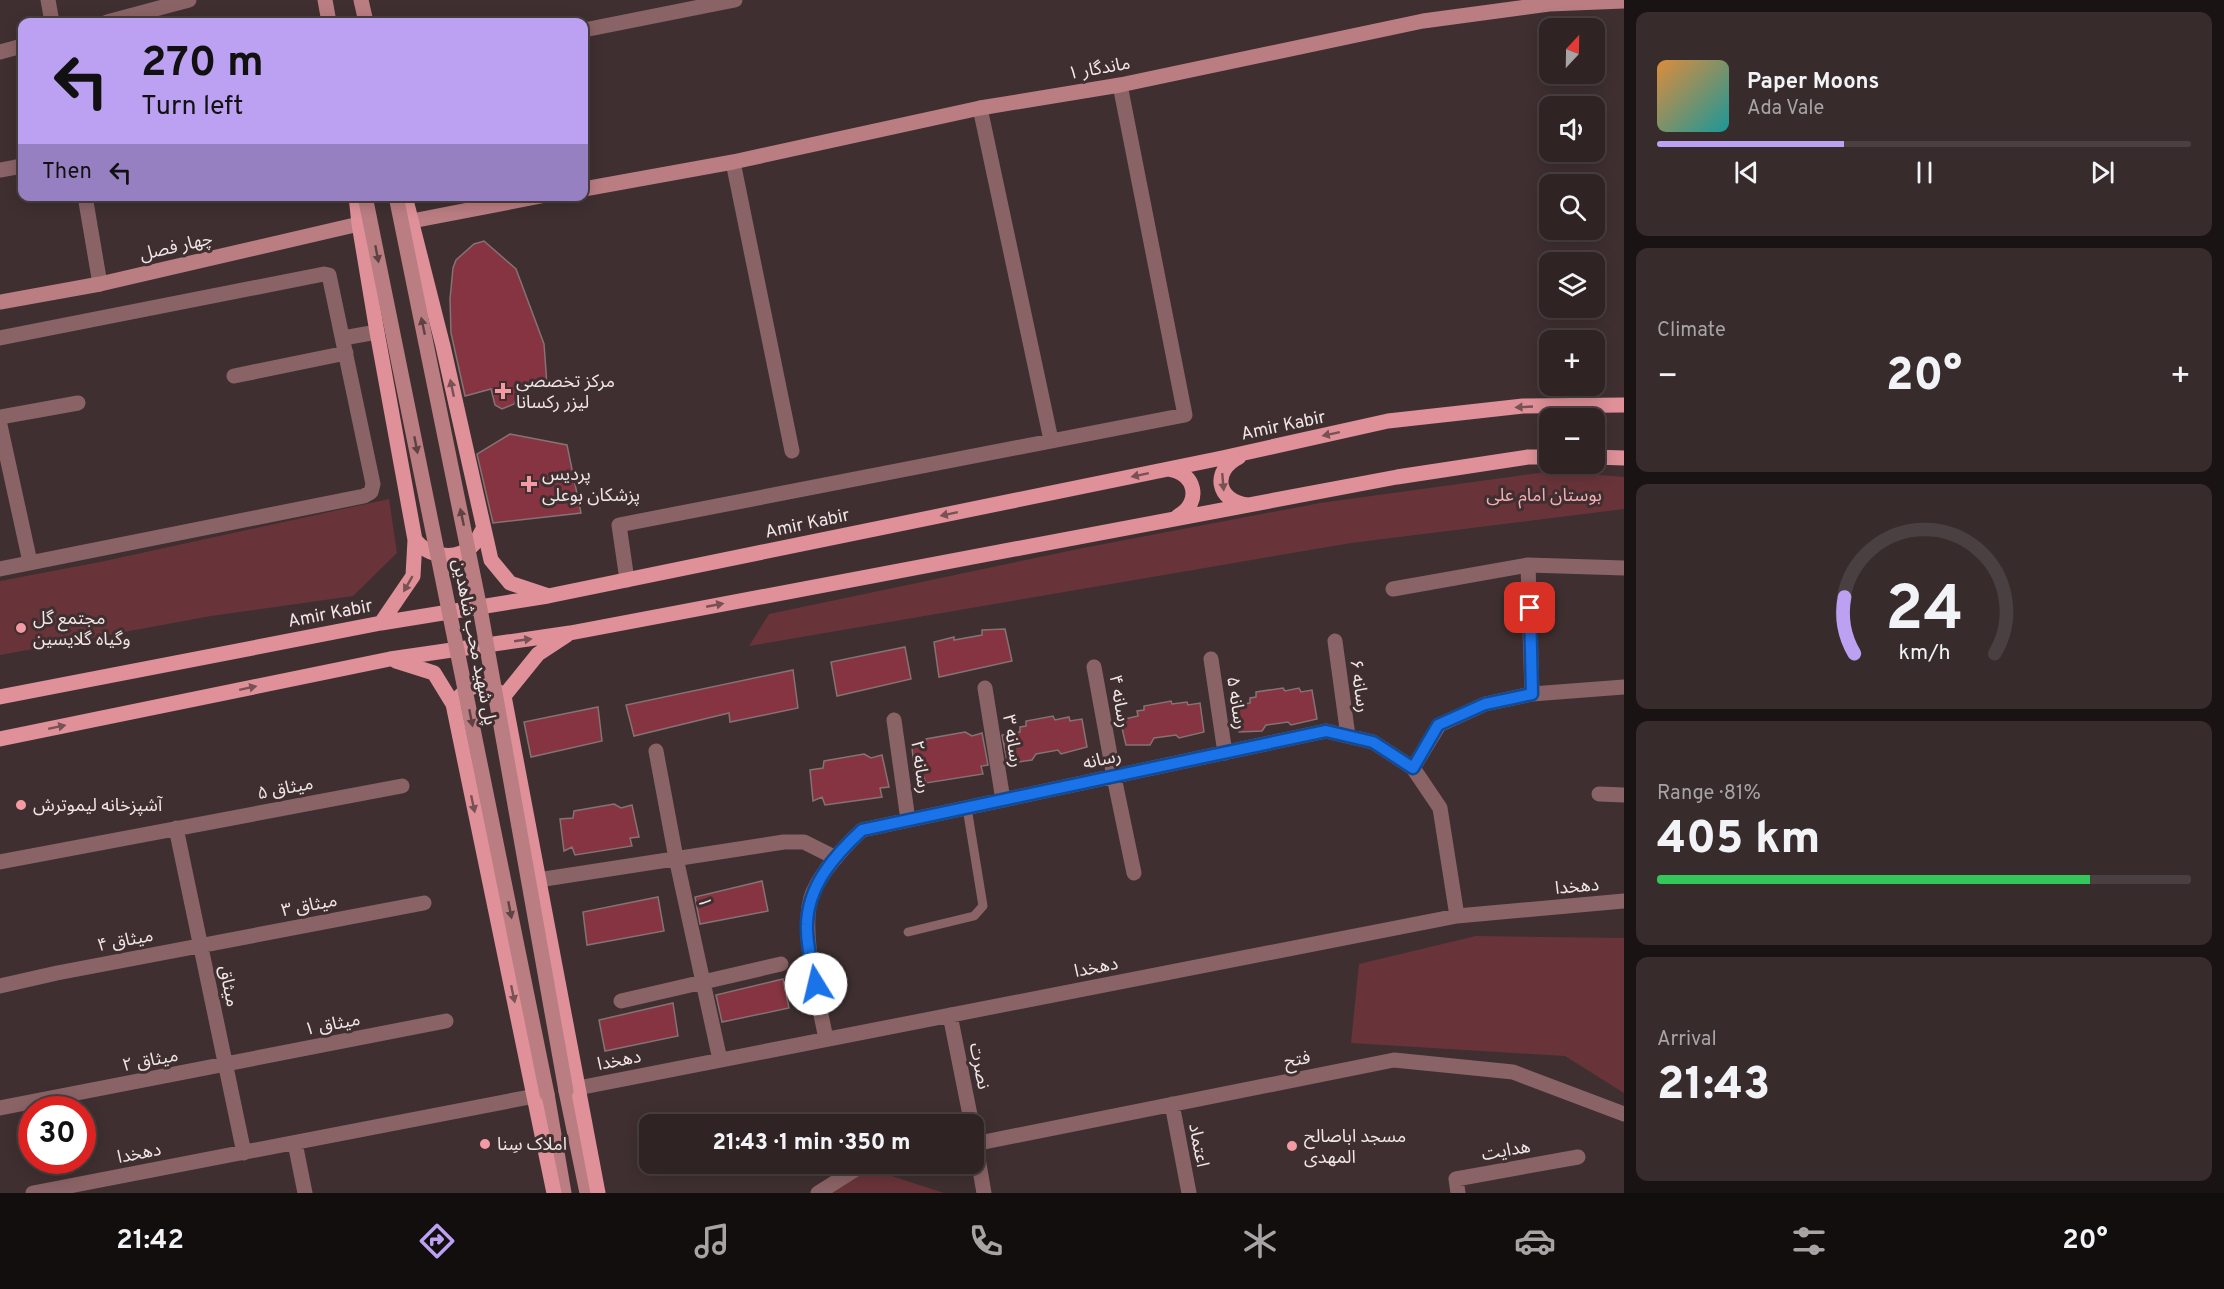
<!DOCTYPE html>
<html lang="en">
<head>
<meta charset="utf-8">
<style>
	:root { --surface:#2f2324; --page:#372b2c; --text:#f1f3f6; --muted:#a7a4a6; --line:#4a4041; --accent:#bca0f2 }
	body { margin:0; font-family:Overpass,"Noto Sans Arabic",sans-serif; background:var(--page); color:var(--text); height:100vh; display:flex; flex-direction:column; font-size:22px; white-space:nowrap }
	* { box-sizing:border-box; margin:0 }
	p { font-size:20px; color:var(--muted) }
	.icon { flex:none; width:33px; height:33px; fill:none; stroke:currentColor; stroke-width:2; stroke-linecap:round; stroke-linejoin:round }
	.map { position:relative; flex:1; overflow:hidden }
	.details { display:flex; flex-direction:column; gap:12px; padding:12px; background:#1a1314; width:600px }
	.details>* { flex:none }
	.banner { position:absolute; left:18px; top:18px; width:570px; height:183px; border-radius:12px; box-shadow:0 3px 15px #0003,0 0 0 2px var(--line); background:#bca0f2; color:#111; overflow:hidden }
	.needle { width:39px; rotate:22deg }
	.fabs { position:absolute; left:1539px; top:18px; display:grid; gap:12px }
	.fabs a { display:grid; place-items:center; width:66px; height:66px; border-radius:12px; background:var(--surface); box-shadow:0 3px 15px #0003,0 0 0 2px var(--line); font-size:30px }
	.speed { position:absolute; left:18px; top:1096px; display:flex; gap:12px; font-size:30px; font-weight:700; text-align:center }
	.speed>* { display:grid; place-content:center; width:78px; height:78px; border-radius:50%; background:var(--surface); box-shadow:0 3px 15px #0003,0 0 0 2px var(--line); line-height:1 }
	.speed .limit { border:9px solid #d22; background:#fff; color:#111 }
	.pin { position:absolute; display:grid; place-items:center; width:51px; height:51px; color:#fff; margin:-26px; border-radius:12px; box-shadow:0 3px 9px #0006 }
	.me { position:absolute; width:66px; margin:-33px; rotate:351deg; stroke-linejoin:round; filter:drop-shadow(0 0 4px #0008) }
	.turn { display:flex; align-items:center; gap:21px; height:126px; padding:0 24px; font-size:27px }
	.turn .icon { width:78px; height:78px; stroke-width:2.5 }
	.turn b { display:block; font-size:42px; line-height:51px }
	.then { display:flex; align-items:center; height:57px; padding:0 24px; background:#0003; gap:12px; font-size:22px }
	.big { font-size:45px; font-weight:800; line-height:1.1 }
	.details .tile { flex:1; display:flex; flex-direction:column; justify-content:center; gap:9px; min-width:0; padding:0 21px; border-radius:12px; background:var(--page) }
	.details .dial { align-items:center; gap:0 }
	.dial svg { height:156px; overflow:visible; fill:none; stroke:var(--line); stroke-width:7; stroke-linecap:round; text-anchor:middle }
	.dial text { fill:var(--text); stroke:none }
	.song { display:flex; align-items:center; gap:18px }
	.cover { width:72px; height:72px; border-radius:9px; background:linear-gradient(135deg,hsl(30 70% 55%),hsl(180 70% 35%)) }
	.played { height:6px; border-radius:3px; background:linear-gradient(90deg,var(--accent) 35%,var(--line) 35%) }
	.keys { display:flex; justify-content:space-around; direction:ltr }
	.heat { display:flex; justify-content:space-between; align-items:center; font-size:33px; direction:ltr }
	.charge { height:9px; border-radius:4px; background:linear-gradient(90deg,#34c759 81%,var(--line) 0) }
	.trip { position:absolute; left:639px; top:1114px; width:345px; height:60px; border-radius:12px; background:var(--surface); box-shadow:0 3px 15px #0003,0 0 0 2px var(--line); font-weight:800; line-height:60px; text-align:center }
	.tab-bar { display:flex; height:96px; justify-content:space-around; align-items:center; background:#130e0e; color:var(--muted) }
	.tab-bar .icon { width:42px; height:42px }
	.tab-bar .active { color:var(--accent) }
	.tab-bar b { font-size:27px; color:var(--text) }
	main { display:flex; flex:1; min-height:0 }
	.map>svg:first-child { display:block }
	.green { fill:#68343a }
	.building { fill:#863441; stroke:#857273; stroke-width:1.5 }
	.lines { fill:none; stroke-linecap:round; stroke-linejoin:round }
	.lane { stroke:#8a6366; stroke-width:9 }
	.street { stroke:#8a6366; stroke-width:15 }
	.secondary { stroke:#ba7d82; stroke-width:15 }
	.primary { stroke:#df9098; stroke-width:15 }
	.secondary-bridge { stroke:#ba7d82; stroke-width:15 }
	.oneway { fill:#5e4244 }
	.oneway2 { fill:#775154 }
	.route-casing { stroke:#114b97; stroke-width:15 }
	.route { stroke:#1a73e8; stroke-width:10 }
	.poi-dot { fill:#f49aa3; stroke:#3f2f30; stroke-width:2 }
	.labels { text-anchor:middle; stroke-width:6; stroke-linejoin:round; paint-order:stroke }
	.street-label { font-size:18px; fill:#f1e6e7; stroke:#3f2f30 }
	.poi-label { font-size:18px; fill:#f1e6e7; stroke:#3f2f30; text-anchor:start }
	.park-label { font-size:18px; fill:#f6adb3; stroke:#3f2f30 }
</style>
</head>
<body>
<main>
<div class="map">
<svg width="1624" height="1193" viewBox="0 0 1624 1193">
	<rect width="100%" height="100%" fill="#3f2f30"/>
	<path class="green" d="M 1553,471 L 1624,477 L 1624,509 L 1351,543 L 749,646 L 769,614 L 1083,548 L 1320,503 Z
		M 389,499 L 397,553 L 353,596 L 211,616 L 0,655 L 0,581 L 100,562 Z
		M 1476,936 L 1624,938 L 1624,1093 L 1565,1056 L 1351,1043 L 1359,964 Z
		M 861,1166 L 944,1193 L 818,1193 Z"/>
	<path class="building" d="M 484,241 L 516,269 L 544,344 L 547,385 L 536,382 L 517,389 L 517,397 L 514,404 L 502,409 L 495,405 L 491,389 L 465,396 L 451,333 L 450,299 L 453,268 L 456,260 L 474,244 Z
		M 510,434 L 567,445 L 581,513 L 493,523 L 477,454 Z
		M 1005,629 L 1012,661 L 939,677 L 934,642 L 954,637 L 954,640 L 982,635 L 982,630 Z
		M 905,647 L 911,679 L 837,696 L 831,662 Z
		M 793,670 L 798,708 L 730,722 L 729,713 L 634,736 L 626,705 Z
		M 1283,688 L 1285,691 L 1299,688 L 1301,692 L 1312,690 L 1317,719 L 1291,725 L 1288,722 L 1266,725 L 1262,731 L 1239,732 L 1233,706 L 1250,703 L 1250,698 L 1256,697 L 1256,692 Z
		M 1171,701 L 1172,704 L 1187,702 L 1188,705 L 1200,703 L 1204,732 L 1179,738 L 1176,735 L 1154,738 L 1150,745 L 1126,745 L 1120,720 L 1138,716 L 1137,711 L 1144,710 L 1144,706 Z
		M 598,707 L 602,741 L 531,757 L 524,722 Z
		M 1053,716 L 1055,720 L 1069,717 L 1070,721 L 1082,719 L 1087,747 L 1061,754 L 1058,750 L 1036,754 L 1032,760 L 1018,762 L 1014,759 L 1007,761 L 1002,735 L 1020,732 L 1020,727 L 1026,726 L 1026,721 Z
		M 965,732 L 972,736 L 982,733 L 988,765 L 981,766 L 983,774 L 926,783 L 923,775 L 915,779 L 912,747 L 925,746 L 926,739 Z
		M 864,754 L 871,758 L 882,755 L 889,787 L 880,788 L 882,797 L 825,805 L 822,797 L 813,801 L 810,770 L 823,768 L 824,761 Z
		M 614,804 L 621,808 L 632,805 L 639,837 L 630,838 L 632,846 L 575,855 L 572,847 L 564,851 L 560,819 L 573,818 L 574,811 Z
		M 762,881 L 768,911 L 700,924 L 695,897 Z
		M 658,897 L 664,931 L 587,945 L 583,912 Z
		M 783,979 L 789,1008 L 722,1022 L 716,995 Z
		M 673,1003 L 678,1036 L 605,1051 L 599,1020 Z"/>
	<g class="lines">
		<path class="lane" d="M 908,932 L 974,916 L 983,906 L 967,808"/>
		<path class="street" d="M 48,0 L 52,22
			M 107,22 L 189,0
			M 584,30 L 735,0
			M 0,52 L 22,46
			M 980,108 L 1051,440
			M 733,162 L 792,451
			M 0,170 L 22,166
			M 85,196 L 100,284
			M 0,338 L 324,274 L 329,275 L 373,484 L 371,492 L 364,496 L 0,569
			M 343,338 L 377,332
			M 234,376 L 346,353
			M 0,417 L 78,403
			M 0,425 L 30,562
			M 1528,565 L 1532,694
			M 627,580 L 619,525 L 1185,415 L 1120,85
			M 1393,589 L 1528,565 L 1624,568
			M 1335,641 L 1348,736
			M 1211,659 L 1225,753
			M 1094,667 L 1114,777 L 1134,873
			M 985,688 L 1003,800
			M 894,720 L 908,820
			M 656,751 L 676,858 L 720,1060
			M 1413,768 L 1439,725 L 1485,704 L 1532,694 L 1624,687
			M 1599,794 L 1624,795
			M 176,828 L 244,1153
			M 0,862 L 402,786
			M 538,880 L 784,842 L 804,842 L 836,858
			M 0,986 L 57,973 L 424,903
			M 621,1001 L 781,964
			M 950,1015 L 972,1125
			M 826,1039 C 819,1002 798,927 813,892 C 824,868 843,848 862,830 L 1326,731 L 1373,742 L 1413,768 L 1440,808 L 1457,916
			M 578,1088 L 1457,916 L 1624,901
			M 1172,1104 L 1189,1193
			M 0,1108 L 446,1021
			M 974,1135 L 984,1193
			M 295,1143 L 305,1193
			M 974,1144 L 1394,1060 L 1513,1072 L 1624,1114
			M 33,1193 L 535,1096
			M 818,1193 L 861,1166 L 870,1164
			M 1458,1193 L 1456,1179 L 1578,1157"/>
		<path class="secondary" d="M 325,0 L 329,22
			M 361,0 L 366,22
			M 584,189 L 733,162 L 980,108 L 1120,85 L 1423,21 L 1549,4 L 1624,1
			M 412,221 L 541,196
			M 0,302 L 100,284 L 359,224
			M 566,1091 L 587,1193
			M 547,1094 L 564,1193"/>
		<path class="primary" d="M 356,196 L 359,224 L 377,332 L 415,540 L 413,576 L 381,623
			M 405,196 L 443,346 L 491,560 L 510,583 L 546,595
			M 1239,457 C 1211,471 1217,501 1247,505
			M 1594,457 L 1624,458
			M 1168,469 C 1196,472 1202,503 1178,516
			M 415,540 C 428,556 455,562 472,546 C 477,542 480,534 483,529
			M 567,635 L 538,654 L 504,696 L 598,1193
			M 396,661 L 434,673 L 453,704 L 554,1193
			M 0,697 L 381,623 L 548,596 L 1222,458 L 1388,421 L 1523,406 L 1624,405
			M 458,698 C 472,682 485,683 502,694
			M 0,739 L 390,659 L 570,633 L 1397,477 L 1528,457 L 1550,457"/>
		<path class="secondary-bridge" d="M 365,196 L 547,1094
			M 396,196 L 481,614 L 566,1091"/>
	</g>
	<defs><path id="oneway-solid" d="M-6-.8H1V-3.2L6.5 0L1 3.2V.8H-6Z" transform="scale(1.5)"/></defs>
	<g class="oneway">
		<use href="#oneway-solid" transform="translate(377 254) rotate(79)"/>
		<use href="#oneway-solid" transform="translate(423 326) rotate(-102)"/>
		<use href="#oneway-solid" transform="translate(416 445) rotate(79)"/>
		<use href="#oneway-solid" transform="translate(462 517) rotate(-102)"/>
		<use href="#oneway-solid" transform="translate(471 718) rotate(79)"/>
		<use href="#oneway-solid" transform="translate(510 910) rotate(79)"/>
	</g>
	<g class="oneway2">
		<use href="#oneway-solid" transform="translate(452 388) rotate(-102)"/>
		<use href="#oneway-solid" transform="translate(1524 407) rotate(177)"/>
		<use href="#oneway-solid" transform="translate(1331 434) rotate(168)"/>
		<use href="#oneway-solid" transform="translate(1140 475) rotate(168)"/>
		<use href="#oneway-solid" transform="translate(1223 482) rotate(85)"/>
		<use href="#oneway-solid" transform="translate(949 514) rotate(168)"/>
		<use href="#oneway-solid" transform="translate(408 584) rotate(120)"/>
		<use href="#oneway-solid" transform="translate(715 605) rotate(-11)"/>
		<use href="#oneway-solid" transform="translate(523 640) rotate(-8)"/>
		<use href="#oneway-solid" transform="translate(248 688) rotate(-12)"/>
		<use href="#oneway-solid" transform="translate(57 727) rotate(-12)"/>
		<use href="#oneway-solid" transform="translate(473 804) rotate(78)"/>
		<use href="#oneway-solid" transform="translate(513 994) rotate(78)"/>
	</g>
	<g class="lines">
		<defs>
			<path id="route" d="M 816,984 C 812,965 806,943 807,924 C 808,885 835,855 862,830 L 1326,731 L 1373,742 L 1413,768 L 1438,725 L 1485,704 L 1532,694 L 1530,608"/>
		</defs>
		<use href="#route" class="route-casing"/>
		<use href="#route" class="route"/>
	</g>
	<g class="poi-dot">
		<path d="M500 382h6v6h6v6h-6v6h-6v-6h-6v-6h6z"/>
		<path d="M526 475h6v6h6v6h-6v6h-6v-6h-6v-6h6z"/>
		<circle cx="21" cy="628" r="6"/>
		<circle cx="21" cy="805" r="6"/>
		<circle cx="485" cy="1144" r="6"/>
		<circle cx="1292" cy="1146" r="6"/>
	</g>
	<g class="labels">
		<g class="street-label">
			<text transform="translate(1099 68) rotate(-10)" y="6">ماندگار ۱</text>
			<text transform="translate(176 246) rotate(-13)" y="6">چهار فصل</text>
			<text transform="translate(1283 425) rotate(-12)" y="6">Amir Kabir</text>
			<text transform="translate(807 523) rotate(-12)" y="6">Amir Kabir</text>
			<text transform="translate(330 613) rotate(-11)" y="6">Amir Kabir</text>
			<text transform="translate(475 642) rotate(79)" y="6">پل شهید محب شاهدین</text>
			<text transform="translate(1360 686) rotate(82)" y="6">رسانه ۶</text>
			<text transform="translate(1120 701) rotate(80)" y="6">رسانه ۴</text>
			<text transform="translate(1237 703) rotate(81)" y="6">رسانه ۵</text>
			<text transform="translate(1013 741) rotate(81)" y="6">رسانه ۳</text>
			<text transform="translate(1102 759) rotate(-12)" y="6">رسانه</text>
			<text transform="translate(921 767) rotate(82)" y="6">رسانه ۲</text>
			<text transform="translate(285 788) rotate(-11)" y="6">میثاق ۵</text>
			<text transform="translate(1577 886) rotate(-5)" y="6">دهخدا</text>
			<text transform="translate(705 902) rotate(78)" y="6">۱</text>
			<text transform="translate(309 905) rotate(-11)" y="6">میثاق ۳</text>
			<text transform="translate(125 940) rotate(-11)" y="6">میثاق ۴</text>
			<text transform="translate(1096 967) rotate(-11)" y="6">دهخدا</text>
			<text transform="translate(229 986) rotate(78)" y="6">میثاق</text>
			<text transform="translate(332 1024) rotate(-11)" y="6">میثاق ۱</text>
			<text transform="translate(1297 1059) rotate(-11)" y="6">فتح</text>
			<text transform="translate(150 1060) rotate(-11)" y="6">میثاق ۲</text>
			<text transform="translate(619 1060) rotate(-11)" y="6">دهخدا</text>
			<text transform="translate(980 1066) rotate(79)" y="6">نصرت</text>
			<text transform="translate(1199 1145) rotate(79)" y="6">اعتماد</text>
			<text transform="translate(1506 1150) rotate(-10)" y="6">هدایت</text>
			<text transform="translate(139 1153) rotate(-11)" y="6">دهخدا</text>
		</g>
		<g class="poi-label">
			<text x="516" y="387">مرکز تخصصی<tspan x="516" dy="21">لیزر رکسانا</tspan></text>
			<text x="542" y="480">پردیس<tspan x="542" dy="21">پزشکان بوعلی</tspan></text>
			<text x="33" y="624">مجتمع گل<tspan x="33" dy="21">وگیاه گلایسین</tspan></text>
			<text x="33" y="811">آشپزخانه لیموترش</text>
			<text x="1304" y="1142">مسجد اباصالح<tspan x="1304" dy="21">المهدی</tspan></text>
			<text x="497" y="1150">املاک سِنا</text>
		</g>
		<g class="park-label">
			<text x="1544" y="501">بوستان امام علی</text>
		</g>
	</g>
</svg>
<div class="fabs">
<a><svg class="needle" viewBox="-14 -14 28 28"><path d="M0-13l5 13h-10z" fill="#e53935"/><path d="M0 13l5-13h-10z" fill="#a7a4a6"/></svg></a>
<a><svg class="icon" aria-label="sound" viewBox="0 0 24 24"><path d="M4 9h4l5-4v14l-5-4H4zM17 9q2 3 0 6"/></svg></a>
<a><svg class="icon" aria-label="search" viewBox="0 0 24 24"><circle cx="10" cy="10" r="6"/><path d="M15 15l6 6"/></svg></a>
<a><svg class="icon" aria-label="layers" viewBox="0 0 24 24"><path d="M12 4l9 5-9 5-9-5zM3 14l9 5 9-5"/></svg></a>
<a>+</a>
<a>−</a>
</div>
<div class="speed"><div class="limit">30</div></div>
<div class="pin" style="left:1530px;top:608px;background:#d93025"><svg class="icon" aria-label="arrive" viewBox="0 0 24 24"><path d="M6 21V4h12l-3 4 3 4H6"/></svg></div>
<svg class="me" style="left:816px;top:984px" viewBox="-20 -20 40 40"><circle r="19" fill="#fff"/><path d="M0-13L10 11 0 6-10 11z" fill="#1a73e8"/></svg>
<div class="trip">21:43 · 1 min · 350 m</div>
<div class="banner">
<div class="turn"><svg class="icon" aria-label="left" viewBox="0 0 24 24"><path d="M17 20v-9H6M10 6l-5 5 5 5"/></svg><div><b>270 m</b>Turn left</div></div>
<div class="then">Then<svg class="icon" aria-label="left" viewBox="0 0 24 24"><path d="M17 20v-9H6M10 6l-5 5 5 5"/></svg></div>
</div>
</div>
<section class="details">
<div class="tile">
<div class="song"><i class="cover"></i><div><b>Paper Moons</b><p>Ada Vale</p></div></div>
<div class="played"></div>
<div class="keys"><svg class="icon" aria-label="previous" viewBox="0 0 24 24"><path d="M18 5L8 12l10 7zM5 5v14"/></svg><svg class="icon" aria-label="pause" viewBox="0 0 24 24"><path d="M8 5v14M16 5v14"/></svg><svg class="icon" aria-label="next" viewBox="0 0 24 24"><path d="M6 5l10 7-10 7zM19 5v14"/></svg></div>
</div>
<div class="tile"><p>Climate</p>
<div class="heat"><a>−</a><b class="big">20°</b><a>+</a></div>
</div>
<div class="tile dial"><svg viewBox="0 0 100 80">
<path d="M14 69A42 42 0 1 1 86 69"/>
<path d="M14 69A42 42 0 0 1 9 40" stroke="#bca0f2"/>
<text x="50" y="56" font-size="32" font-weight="700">24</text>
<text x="50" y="72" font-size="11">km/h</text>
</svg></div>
<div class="tile"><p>Range · 81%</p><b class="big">405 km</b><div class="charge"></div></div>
<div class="tile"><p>Arrival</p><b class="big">21:43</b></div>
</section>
</main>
<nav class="tab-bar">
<b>21:42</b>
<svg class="icon active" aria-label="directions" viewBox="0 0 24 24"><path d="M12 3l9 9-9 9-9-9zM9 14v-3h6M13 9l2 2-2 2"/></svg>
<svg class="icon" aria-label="music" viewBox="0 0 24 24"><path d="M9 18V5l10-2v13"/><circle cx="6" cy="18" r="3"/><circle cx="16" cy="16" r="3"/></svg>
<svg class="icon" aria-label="phone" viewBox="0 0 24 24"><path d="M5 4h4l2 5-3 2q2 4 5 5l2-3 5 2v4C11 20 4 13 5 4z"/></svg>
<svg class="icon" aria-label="climate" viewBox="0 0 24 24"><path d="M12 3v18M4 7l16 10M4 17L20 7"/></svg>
<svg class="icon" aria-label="car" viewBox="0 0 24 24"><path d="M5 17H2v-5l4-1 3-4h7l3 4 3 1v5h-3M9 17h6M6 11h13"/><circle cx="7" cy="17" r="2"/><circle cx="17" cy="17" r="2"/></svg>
<svg class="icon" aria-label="filters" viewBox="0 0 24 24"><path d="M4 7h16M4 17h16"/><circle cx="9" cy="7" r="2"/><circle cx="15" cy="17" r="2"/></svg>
<b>20°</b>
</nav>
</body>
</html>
